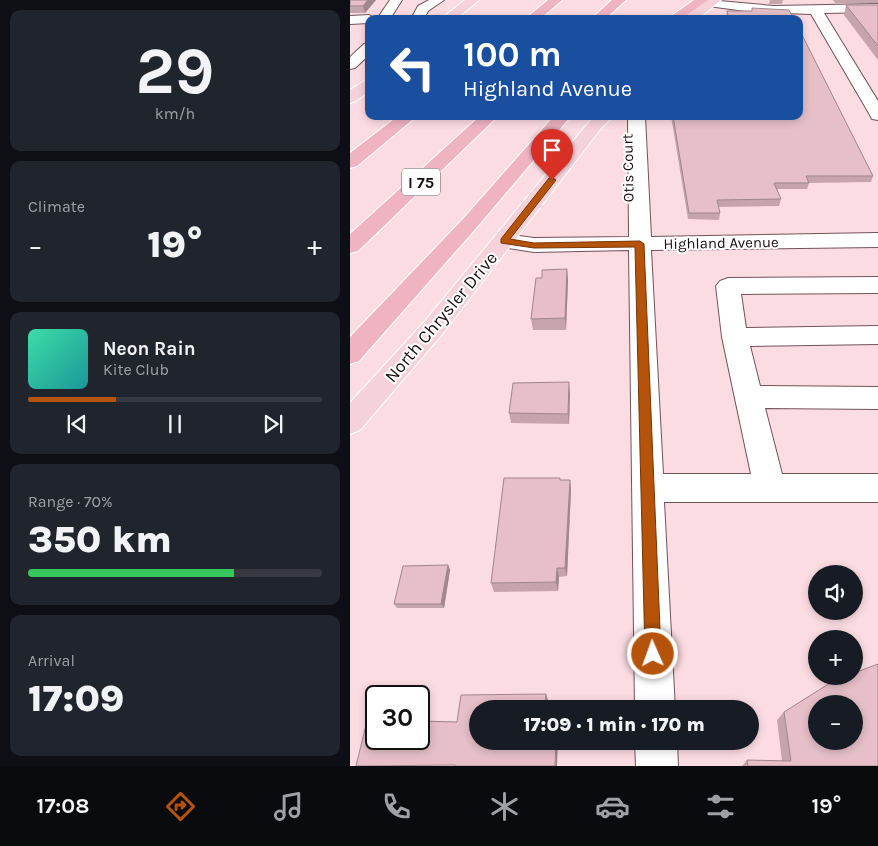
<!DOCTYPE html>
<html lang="en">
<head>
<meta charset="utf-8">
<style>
	:root { --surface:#171b24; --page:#20242c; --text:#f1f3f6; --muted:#9ea1a6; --line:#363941; --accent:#b45309 }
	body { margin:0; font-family:Karla,sans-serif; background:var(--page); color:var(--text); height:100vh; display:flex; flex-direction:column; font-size:19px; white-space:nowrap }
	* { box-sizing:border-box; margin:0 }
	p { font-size:16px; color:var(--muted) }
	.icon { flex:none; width:28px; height:28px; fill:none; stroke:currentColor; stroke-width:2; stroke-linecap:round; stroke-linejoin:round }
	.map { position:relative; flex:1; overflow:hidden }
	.drawer { display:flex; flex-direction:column; gap:10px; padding:10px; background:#0d0f14; width:350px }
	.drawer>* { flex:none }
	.guide { position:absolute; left:15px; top:15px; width:438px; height:105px; border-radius:10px; box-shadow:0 2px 8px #0003; background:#1a4fa0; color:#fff; overflow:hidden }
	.buttons { position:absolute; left:458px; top:565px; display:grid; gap:10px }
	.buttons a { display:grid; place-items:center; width:55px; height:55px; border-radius:50%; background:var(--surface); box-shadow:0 2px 8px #0003; font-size:25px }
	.speed { position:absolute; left:15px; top:685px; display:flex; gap:10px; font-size:25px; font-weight:700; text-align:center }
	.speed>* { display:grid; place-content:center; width:65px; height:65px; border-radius:50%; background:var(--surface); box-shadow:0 2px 8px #0003; line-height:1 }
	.speed .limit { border:2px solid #111; border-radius:8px; background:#fff; color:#111 }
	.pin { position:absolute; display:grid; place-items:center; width:42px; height:42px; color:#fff; margin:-51px -21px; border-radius:50% 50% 50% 0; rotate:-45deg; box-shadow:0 0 5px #0007 }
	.pin .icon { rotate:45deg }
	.me { position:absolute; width:55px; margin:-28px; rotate:358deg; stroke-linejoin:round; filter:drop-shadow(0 0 4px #0008) }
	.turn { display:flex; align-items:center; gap:18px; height:105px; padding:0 15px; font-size:22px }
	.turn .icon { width:65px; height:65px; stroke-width:2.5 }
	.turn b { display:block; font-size:35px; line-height:42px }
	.big { font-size:38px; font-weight:800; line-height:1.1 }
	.drawer .card { flex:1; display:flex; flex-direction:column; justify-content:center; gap:8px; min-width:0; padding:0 18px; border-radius:10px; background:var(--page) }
	.drawer .dial { align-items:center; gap:0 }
	.dial b { font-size:65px; line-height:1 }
	.song { display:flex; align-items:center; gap:15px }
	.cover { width:60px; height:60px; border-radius:8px; background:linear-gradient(135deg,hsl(160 70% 55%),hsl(180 70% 35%)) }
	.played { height:5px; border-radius:2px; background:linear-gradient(90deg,var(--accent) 30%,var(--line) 30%) }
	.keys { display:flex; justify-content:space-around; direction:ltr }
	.heat { display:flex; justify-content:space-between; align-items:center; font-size:28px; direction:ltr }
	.charge { height:8px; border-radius:4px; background:linear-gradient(90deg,#34c759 70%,var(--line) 0) }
	.trip { position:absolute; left:119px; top:700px; width:290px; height:50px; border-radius:25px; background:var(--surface); box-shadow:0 2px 8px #0003; font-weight:800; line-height:50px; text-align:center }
	.menu { display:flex; height:80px; justify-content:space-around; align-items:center; background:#090b0e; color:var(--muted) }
	.menu .icon { width:35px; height:35px }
	.menu .active { color:var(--accent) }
	.menu b { font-size:22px; color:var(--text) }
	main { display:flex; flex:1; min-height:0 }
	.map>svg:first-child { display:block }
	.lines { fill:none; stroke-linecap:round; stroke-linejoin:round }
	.minor-casing { stroke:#73525a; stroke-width:2 }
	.major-casing { stroke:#fff; stroke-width:2 }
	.highway-casing { stroke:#fff; stroke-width:2 }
	.minor { fill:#fff; fill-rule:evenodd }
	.major { fill:#f5d1da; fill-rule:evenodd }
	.highway { fill:#efb3c2; fill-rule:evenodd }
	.wall { fill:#c6a4ac }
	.shaded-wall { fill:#a1868c }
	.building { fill:#e6bfc8; stroke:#a1868c; fill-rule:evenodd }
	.route { fill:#b45309; stroke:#753606 }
	.labels { text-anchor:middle; stroke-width:4; stroke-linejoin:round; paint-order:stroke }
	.far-street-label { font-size:15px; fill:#180c0f; stroke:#fff }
	.shield { fill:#fff; stroke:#5d5557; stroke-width:1 }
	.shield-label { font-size:16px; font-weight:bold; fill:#180c0f }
	.street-label { font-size:18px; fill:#180c0f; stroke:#fff }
</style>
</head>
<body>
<main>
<section class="drawer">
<div class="card dial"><b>29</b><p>km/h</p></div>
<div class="card"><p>Climate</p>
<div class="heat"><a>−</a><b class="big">19°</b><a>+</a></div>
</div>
<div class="card">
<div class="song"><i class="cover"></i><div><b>Neon Rain</b><p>Kite Club</p></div></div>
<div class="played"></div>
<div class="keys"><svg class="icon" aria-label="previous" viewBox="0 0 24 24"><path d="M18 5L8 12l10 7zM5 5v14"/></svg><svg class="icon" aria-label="pause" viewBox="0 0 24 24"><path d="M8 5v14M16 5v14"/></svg><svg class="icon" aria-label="next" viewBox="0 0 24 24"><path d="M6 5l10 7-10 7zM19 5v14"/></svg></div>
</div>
<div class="card"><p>Range · 70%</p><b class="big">350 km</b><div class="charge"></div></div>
<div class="card"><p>Arrival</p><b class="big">17:09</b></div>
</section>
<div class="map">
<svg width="528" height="766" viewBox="0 0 528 766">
	<rect width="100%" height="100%" fill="#fcdce3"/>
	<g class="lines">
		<defs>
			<path id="minor" d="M 40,0 L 52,0 L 40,19 L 27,19 Z
				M 79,0 L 94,0 L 78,11 L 74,19 L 61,19 L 68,6 Z
				M 358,0 L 424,6 L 528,4 L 528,12 L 474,13 L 528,101 L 528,120 L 522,119 L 520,115 L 461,14 L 403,12 L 358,6 L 356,3 Z
				M 19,15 L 25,19 L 19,19 L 19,23 L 0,24 L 0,16 Z
				M 19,43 L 19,55 L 5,68 L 0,69 L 0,57 L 14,44 Z
				M 278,116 L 295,116 L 301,237 L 528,233 L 528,247 L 301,250 L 313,474 L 401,474 L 372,337 L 366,286 L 370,281 L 378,278 L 528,277 L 528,293 L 391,294 L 396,328 L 528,326 L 528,344 L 400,346 L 410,386 L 528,387 L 528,409 L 415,408 L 432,474 L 528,474 L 528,502 L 314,502 L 325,709 L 285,709 L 279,250 L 184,252 L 146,246 L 143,241 L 146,236 L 154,234 L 184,238 L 279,237 Z
				M 285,741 L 327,741 L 328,766 L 286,766 Z"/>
			<path id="major" d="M 115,0 L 129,0 L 106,19 L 91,19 Z
				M 357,0 L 371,0 L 348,19 L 333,19 Z
				M 19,78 L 19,91 L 6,101 L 0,103 L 0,90 Z
				M 244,116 L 264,116 L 252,127 L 93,333 L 10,430 L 0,434 L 0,403 L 75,321 Z"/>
			<path id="highway" d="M 198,0 L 212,0 L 190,19 L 175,19 Z
				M 262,0 L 276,0 L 255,19 L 241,19 Z
				M 344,0 L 358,0 L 332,19 L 317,19 Z
				M 48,116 L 67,116 L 7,166 L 0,168 L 0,153 Z
				M 130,116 L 148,116 L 8,251 L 0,253 L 0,234 Z
				M 204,116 L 221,116 L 127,227 L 9,361 L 0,364 L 0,337 L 113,219 Z"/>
		</defs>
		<use href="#minor" class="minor-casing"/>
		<use href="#major" class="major-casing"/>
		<use href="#highway" class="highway-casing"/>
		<use href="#minor" class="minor"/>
		<use href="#major" class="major"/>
		<use href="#highway" class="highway"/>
	</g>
	<path class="wall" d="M 0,0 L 26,0 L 15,13 L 0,13 Z
		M 420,0 L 433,0 L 432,4 L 419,4 Z
		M 483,0 L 528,0 L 528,3 L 485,3 Z
		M 496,5 L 528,5 L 528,60 L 494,15 Z
		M 402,8 L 444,19 L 377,19 L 376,17 L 377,11 L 402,11 Z
		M 321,116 L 449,116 L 523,176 L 521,182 L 459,183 L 457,189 L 427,189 L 431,199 L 429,206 L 368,207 L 370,213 L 369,220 L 338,219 Z
		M 217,269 L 218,281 L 216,330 L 183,330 L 181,319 L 192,278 Z
		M 220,393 L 219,424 L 161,423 L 159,413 Z
		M 210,478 L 210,480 L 220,480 L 221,490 L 217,576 L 209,577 L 208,591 L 144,592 L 141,583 Z
		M 98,565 L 100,570 L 94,608 L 47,608 L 44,604 Z
		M 434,712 L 528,766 L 392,766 L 397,760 L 432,761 L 427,720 Z"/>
	<path class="shaded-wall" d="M 18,0 L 26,0 L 15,13 L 13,6 Z
		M 217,269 L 218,281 L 216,330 L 215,318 Z
		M 219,382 L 220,393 L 219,424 L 218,414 Z
		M 220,480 L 221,490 L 217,576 L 215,568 Z
		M 98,565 L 100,570 L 94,608 L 91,604 Z
		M 207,568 L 209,577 L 208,591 L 206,582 Z
		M 196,694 L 198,700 L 198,709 L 195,709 Z
		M 206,741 L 208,741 L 207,766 L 205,766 Z"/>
	<path class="building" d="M 0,0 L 18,0 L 13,6 L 0,6 Z
		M 496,5 L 528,5 L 528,46 Z
		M 402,8 L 439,10 L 444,19 L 379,19 L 377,11 L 402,11 Z
		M 449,29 L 523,176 L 456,176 L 459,183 L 424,183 L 431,199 L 367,200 L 370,213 L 339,213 L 323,116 L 449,116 Z
		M 217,269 L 215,318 L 181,319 L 186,278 L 192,278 L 192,270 Z
		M 219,382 L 218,414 L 159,413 L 163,383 Z
		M 154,478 L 210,478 L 210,480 L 220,480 L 215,568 L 207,568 L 206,582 L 141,583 Z
		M 98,565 L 91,604 L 44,604 L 53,566 Z
		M 528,664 L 528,766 L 398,766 L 397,760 L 441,761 L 434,712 L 488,678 L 493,676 L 504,676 L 504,673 ZM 466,704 L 504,704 L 504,741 L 466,741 Z
		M 196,694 L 195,709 L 128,709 L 128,741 L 206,741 L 205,766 L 105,766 L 105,765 L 6,766 L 17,721 L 26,721 L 26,739 L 69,739 L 69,721 L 107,722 L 111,695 Z"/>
	<path class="route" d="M 202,177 L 206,180 L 160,239 L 184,243 L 290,241 L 294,244 L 311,654 L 309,659 L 303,661 L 298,659 L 295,654 L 285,247 L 184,248 L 151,243 L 151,239 L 199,178 Z"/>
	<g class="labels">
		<g class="far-street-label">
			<text transform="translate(278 168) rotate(-91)" y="5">Otis Court</text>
			<text transform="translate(371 243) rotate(-1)" y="5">Highland Avenue</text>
		</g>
		<rect class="shield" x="52" y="168.5" width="38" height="27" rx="4"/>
		<g class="shield-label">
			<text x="71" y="188">I 75</text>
		</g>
		<g class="street-label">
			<text transform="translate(91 317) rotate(-50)" y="6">North Chrysler Drive</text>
		</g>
	</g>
</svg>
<div class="buttons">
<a><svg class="icon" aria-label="sound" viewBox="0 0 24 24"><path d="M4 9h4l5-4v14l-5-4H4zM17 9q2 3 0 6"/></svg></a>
<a>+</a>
<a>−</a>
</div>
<div class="speed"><div class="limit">30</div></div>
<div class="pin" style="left:202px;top:180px;background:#d93025"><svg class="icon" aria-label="arrive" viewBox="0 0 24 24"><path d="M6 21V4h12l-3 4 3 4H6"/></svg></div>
<svg class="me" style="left:303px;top:654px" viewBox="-20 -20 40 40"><circle r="17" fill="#b45309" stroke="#fff" stroke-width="3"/><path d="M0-11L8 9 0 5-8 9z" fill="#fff"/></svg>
<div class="trip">17:09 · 1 min · 170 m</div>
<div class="guide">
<div class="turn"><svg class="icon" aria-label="left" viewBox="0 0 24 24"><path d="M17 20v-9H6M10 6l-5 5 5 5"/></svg><div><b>100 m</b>Highland Avenue</div></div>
</div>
</div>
</main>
<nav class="menu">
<b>17:08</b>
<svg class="icon active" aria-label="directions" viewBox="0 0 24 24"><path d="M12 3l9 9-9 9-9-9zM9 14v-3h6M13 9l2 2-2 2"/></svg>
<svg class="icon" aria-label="music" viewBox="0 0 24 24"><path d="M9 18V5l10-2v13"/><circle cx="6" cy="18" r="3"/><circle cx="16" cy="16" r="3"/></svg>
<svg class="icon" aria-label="phone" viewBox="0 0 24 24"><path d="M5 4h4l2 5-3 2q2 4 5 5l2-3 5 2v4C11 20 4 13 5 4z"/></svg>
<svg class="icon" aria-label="climate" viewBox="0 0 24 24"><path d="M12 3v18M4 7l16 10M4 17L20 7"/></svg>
<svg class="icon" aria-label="car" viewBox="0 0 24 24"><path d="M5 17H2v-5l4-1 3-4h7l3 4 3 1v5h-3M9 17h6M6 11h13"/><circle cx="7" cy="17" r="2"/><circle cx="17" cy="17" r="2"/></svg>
<svg class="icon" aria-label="filters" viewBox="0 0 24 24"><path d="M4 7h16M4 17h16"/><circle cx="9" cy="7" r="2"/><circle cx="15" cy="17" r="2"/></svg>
<b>19°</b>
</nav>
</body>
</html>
